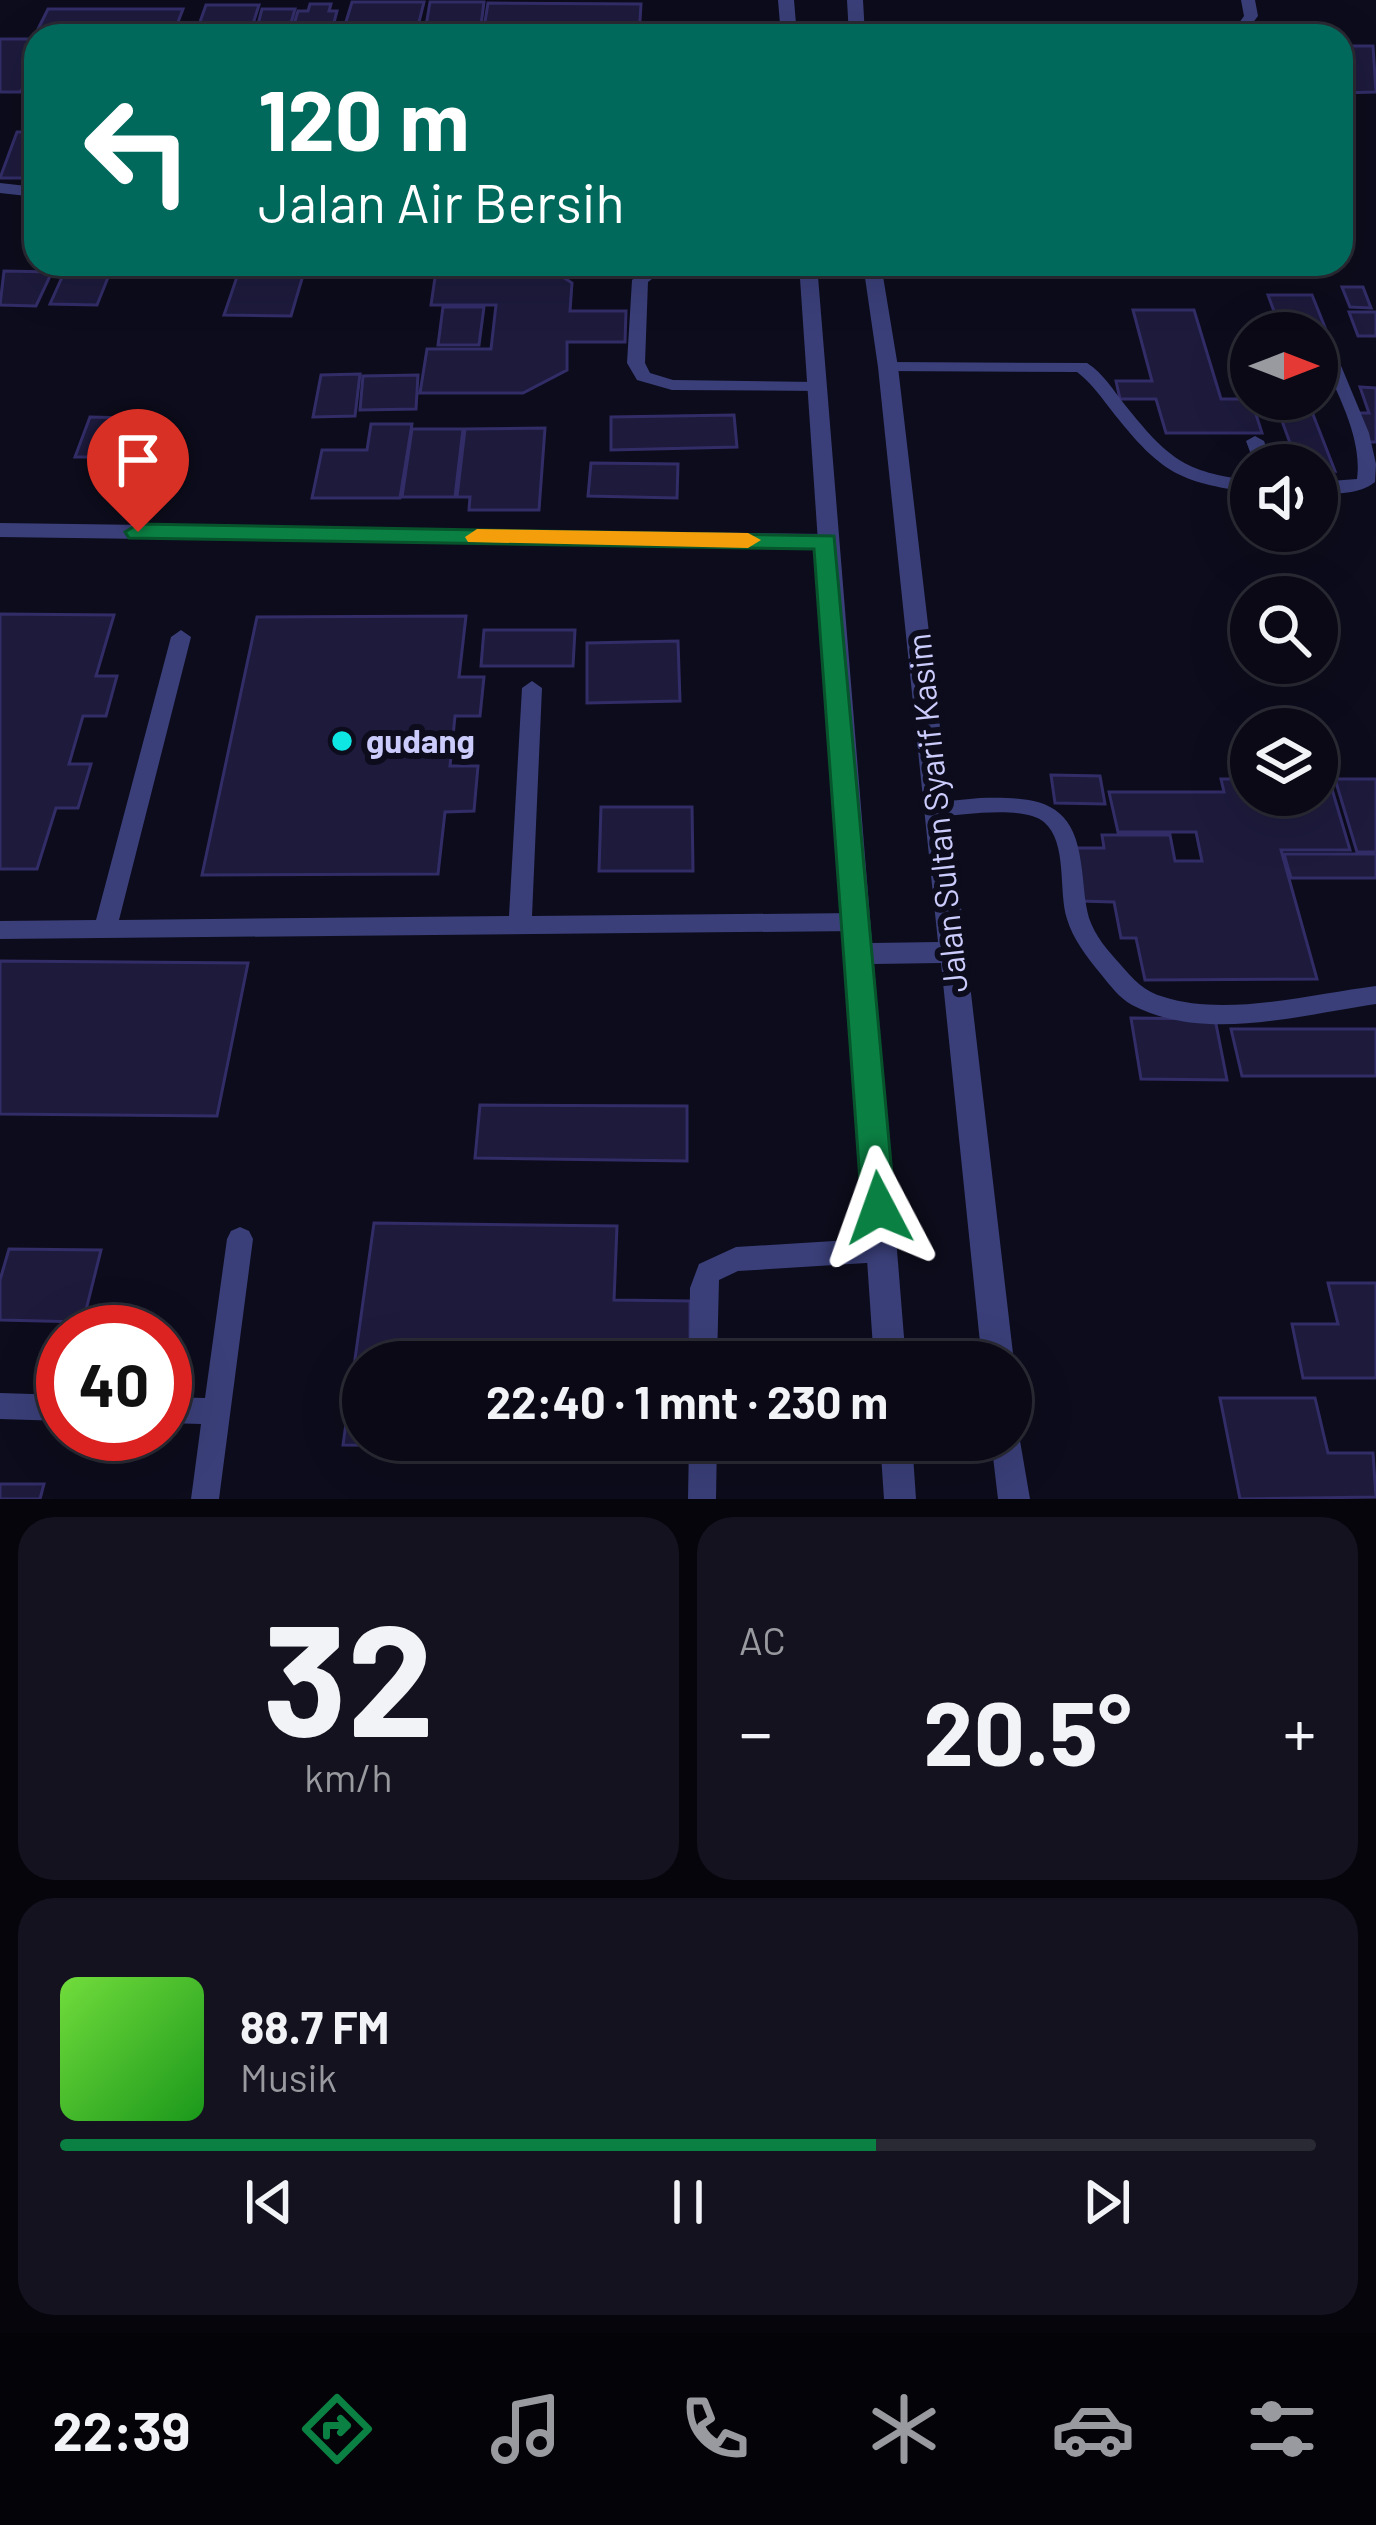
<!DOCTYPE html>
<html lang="id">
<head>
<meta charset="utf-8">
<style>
	:root { --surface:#0a0915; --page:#13121e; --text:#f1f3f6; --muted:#999aa0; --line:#2a2a34; --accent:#0b8043 }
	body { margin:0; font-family:Barlow,sans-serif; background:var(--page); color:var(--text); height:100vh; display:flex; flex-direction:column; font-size:45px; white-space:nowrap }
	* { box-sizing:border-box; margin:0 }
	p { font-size:39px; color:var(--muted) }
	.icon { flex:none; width:66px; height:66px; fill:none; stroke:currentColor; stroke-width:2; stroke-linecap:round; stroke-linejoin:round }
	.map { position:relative; height:1499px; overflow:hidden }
	.sheet { display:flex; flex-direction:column; gap:18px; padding:18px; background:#06050c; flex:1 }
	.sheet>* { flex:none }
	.top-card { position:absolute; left:24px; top:24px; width:1329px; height:252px; border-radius:36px; box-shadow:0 12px 48px #0002,0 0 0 3px var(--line); background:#00695c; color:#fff; overflow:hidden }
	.needle { width:78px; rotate:90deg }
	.buttons { position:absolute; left:1230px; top:312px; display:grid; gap:24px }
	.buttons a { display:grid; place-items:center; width:108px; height:108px; border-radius:50%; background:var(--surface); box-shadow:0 12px 48px #0002,0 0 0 3px var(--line); font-size:60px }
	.speed { position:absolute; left:36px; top:1305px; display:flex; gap:24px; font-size:60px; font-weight:700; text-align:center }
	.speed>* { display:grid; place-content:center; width:156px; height:156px; border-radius:50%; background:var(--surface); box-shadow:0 12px 48px #0002,0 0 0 3px var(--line); line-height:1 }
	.speed .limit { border:18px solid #d22; background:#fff; color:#111 }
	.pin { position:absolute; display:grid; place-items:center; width:102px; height:102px; color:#fff; margin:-123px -51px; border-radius:50% 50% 50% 0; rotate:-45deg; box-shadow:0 0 12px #0007 }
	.pin .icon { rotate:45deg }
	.me { position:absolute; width:132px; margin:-66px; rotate:356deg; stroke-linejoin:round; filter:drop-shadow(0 0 9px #0008) }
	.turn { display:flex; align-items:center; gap:42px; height:252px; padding:0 36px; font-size:54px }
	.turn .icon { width:156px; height:156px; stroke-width:2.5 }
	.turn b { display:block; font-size:84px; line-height:102px }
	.big { font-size:90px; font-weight:700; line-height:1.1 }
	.sheet .tile { flex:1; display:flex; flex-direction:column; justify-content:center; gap:18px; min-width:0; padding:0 42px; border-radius:36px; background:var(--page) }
	.sheet .dial { align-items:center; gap:0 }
	.dial b { font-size:156px; line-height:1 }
	.song { display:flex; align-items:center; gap:36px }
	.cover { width:144px; height:144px; border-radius:18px; background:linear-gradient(135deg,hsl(100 70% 55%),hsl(120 70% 35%)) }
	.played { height:12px; border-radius:6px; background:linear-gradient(90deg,var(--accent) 65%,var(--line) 65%) }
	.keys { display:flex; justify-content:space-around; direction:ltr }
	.heat { display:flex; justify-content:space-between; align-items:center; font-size:66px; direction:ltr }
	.sheet .tiles { flex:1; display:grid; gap:18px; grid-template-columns:1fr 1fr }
	.tile:last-child { grid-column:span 2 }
	.trip { position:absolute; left:342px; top:1341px; width:690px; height:120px; border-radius:60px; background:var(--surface); box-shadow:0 12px 48px #0002,0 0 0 3px var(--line); font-weight:700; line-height:120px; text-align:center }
	.menu { display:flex; height:192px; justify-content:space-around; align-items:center; background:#040408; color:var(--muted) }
	.menu .icon { width:84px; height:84px }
	.menu .current { color:var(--accent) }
	.menu b { font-size:54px; color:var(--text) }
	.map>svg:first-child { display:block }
	.building { fill:#1d1a3c; stroke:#322d67; stroke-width:3 }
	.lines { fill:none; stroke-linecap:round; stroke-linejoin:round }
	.service { fill:#3a3f79; fill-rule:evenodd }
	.minor { fill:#3a3f79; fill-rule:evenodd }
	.tertiary { fill:#3a3f79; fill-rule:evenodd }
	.route { fill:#0b8043; stroke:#07532c; stroke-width:3 }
	.slow { fill:#f59e0b }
	.poi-dot { fill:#0de6e3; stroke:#0d0c1c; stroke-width:4.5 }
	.labels { text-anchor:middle; stroke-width:12; stroke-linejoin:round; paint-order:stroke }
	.poi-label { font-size:33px; font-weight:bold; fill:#cbcbfc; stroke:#0d0c1c; text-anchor:start }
	.street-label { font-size:33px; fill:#cbcbfc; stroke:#0d0c1c }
</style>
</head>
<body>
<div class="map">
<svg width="1376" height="1499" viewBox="0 0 1376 1499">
	<rect width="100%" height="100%" fill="#0d0c1c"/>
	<path class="building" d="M 352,2 L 424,2 L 418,26 L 345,25 Z
		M 430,2 L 484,2 L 481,25 L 426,26 Z
		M 488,3 L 641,4 L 639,36 L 581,36 L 582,28 L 484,28 Z
		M 310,4 L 331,4 L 329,11 L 337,11 L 331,34 L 291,34 L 298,11 L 308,11 Z
		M 206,5 L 259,5 L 249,36 L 195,36 Z
		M 48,9 L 183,9 L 173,35 L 35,35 Z
		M 262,9 L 295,9 L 291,23 L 258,24 Z
		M 0,39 L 36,39 L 36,74 L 20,92 L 0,92 Z
		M 1341,46 L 1373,46 L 1376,92 L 1341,93 L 1341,57 L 1346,56 Z
		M 17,132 L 36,132 L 36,178 L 0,178 Z
		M 68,264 L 113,265 L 97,305 L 50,304 Z
		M 437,264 L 543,264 L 572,283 L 570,311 L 626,311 L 625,342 L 567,342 L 567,370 L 523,393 L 420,393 L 427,349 L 491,349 L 496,305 L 431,305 Z
		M 4,271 L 52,272 L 36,306 L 0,305 Z
		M 239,271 L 304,272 L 291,316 L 224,315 Z
		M 1342,287 L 1363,287 L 1371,308 L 1350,307 Z
		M 1268,295 L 1312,295 L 1328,335 L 1282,333 Z
		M 443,307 L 484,307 L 479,345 L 438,345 Z
		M 1133,310 L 1194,310 L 1221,399 L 1251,399 L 1262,433 L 1166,433 L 1156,399 L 1120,399 L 1116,381 L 1152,381 Z
		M 1349,312 L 1376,312 L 1376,336 L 1358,336 Z
		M 360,374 L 355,416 L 313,417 L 321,375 Z
		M 418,375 L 416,409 L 360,410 L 363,376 Z
		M 1360,387 L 1376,388 L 1376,442 L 1369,442 L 1358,413 L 1369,413 Z
		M 1274,399 L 1307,399 L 1335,471 L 1298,465 Z
		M 734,415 L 737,447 L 611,450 L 611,417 Z
		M 90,417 L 128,418 L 125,426 L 147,426 L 140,447 L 117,447 L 114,457 L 75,457 Z
		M 371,424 L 412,424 L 400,498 L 312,498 L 322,450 L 367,450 Z
		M 545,428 L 539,510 L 469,510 L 470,497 L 457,497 L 465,429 Z
		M 412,429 L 463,429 L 455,497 L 402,497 Z
		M 591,463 L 678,464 L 677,498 L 588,496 Z
		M 0,614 L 114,615 L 96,676 L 117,676 L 106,716 L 83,716 L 69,764 L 91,764 L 78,808 L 56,808 L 37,869 L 0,869 Z
		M 466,616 L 459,677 L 484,677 L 480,716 L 455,716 L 450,766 L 478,766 L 474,811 L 445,812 L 438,874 L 202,875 L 257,617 Z
		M 484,630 L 575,630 L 573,666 L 481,666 Z
		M 678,641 L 680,701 L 587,703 L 587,643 Z
		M 1051,775 L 1100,776 L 1105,804 L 1055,803 Z
		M 1221,779 L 1251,779 L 1251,795 L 1317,795 L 1317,779 L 1329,779 L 1350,850 L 1281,850 L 1317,979 L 1145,980 L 1136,938 L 1121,938 L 1114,902 L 1079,901 L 1069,848 L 1104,848 L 1102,835 L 1170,835 L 1175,861 L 1202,861 L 1196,832 L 1118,832 L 1109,792 L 1224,792 Z
		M 1335,779 L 1376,779 L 1376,852 L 1357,852 Z
		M 601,807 L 692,807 L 693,871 L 599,871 Z
		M 1284,854 L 1376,854 L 1376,878 L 1291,878 Z
		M 0,961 L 248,963 L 217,1116 L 0,1114 Z
		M 1131,1018 L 1215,1019 L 1227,1080 L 1141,1079 Z
		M 1231,1029 L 1376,1029 L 1376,1076 L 1242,1076 Z
		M 480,1105 L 687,1106 L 687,1161 L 475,1158 Z
		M 374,1223 L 617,1226 L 614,1300 L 690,1301 L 690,1362 L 363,1362 L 363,1440 L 608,1440 L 607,1447 L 343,1445 Z
		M 9,1249 L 101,1250 L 83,1322 L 0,1320 L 0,1280 Z
		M 1328,1283 L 1376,1283 L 1376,1378 L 1303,1378 L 1292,1324 L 1338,1324 Z
		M 1220,1398 L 1315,1398 L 1328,1453 L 1373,1453 L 1376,1497 L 1240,1499 Z
		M 0,1484 L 44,1484 L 40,1499 L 0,1499 Z"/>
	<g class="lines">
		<path class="service" d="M 1241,0 L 1255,0 L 1258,16 L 1248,29 L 1200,36 L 1171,35 L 1178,31 L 1239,23 L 1244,16 Z
			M 0,183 L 36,187 L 36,197 L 0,193 Z
			M 653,264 L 672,264 L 648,282 L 645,363 L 650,373 L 673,380 L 817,382 L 826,387 L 823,391 L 672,390 L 637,380 L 627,363 L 632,280 Z
			M 1324,339 L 1332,344 L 1369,433 L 1376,464 L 1375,482 C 1359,495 1337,493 1317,494 L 1317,482 L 1357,479 C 1363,434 1333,387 1317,347 L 1318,340 Z
			M 888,362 L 1087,363 C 1104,374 1113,390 1125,405 C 1167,457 1184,473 1251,480 L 1251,492 C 1179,483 1160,471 1115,415 C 1103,400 1093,384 1077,372 L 882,371 L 879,367 Z
			M 1255,436 L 1264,441 L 1273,465 L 1255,465 L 1246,441 Z
			M 181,630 L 191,637 L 119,920 L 509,916 L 522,688 L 532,681 L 542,688 L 532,916 L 857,913 L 865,916 L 868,922 L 865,928 L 857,931 L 0,939 L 0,921 L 96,920 L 171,637 Z
			M 980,798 C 1036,797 1073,799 1081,863 C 1084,882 1084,901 1089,918 C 1095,936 1108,951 1120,964 C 1133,979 1144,992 1164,997 C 1226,1017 1312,994 1376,986 L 1376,1004 C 1300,1015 1205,1043 1132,1005 C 1119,998 1109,984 1100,973 C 1087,957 1073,939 1067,919 C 1058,891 1068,843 1044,822 C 1024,805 962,815 936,817 L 928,815 L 925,809 L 928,803 Z
			M 240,1227 L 249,1231 L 253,1239 L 219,1499 L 191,1499 L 201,1424 L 165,1423 L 165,1397 L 205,1398 L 227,1239 L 231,1231 Z
			M 882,1238 L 891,1242 L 895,1250 L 891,1258 L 882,1262 L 738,1271 L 719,1280 L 717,1362 L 689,1362 L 690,1288 L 699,1264 L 736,1247 Z
			M 0,1393 L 63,1395 L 63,1421 L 0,1419 Z
			M 689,1440 L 717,1440 L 716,1499 L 688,1499 Z"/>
		<path class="minor" d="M 0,523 L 826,534 L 837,541 L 826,548 L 0,537 Z"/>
		<path class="tertiary" d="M 778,0 L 794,0 L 797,36 L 781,36 Z
			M 847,0 L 863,0 L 865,36 L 849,36 Z
			M 799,264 L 817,264 L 872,943 L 938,942 L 878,367 L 863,264 L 881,264 L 898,367 L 1014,1362 L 1011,1368 L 1011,1362 L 982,1362 L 941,963 L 874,964 L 906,1362 L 874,1362 Z
			M 1011,1426 L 1018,1429 L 1030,1499 L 998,1499 L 991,1440 L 1011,1440 Z
			M 880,1440 L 912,1440 L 916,1499 L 884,1499 Z"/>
	</g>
	<path class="route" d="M 138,524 L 834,536 L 895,1208 L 890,1218 L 879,1223 L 867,1218 L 862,1208 L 814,549 L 129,538 L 125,532 Z"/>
	<path class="slow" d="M 477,529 L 748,533 L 761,540 L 748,548 L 468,542 L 465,537 Z"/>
	<circle class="poi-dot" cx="342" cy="741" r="12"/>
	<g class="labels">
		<g class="poi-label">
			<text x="366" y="753">gudang</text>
		</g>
		<g class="street-label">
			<text transform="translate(937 813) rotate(-96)" y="12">Jalan Sultan Syarif Kasim</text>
		</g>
	</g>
</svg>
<div class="buttons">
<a><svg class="needle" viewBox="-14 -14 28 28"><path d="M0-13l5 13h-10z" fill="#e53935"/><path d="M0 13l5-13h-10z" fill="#999aa0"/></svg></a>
<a><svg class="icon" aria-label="sound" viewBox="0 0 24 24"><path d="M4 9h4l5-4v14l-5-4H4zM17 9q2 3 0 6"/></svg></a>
<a><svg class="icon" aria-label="search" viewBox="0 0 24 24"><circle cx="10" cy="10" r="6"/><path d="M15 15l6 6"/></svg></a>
<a><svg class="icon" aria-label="layers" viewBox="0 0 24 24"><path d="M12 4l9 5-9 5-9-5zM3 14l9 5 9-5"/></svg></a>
</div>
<div class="speed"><div class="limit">40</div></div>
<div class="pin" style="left:138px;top:532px;background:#d93025"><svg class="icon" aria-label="arrive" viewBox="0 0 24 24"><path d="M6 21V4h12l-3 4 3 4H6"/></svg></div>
<svg class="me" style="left:879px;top:1208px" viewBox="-20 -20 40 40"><path d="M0-17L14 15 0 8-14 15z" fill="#0b8043" stroke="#fff" stroke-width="4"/></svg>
<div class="trip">22:40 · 1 mnt · 230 m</div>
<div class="top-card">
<div class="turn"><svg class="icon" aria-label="left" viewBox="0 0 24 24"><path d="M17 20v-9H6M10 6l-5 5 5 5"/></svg><div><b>120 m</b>Jalan Air Bersih</div></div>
</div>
</div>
<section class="sheet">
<div class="tiles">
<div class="tile dial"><b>32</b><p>km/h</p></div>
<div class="tile"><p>AC</p>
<div class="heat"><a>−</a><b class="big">20.5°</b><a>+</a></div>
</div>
<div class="tile">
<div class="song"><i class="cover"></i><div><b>88.7 FM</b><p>Musik</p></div></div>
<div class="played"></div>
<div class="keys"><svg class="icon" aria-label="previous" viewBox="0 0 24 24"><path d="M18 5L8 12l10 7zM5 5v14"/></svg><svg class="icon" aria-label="pause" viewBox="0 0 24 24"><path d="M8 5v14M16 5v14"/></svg><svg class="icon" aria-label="next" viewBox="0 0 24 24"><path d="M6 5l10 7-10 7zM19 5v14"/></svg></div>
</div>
</div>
</section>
<nav class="menu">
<b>22:39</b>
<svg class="icon current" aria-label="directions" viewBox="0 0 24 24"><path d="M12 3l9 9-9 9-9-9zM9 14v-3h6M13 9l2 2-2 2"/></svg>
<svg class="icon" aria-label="music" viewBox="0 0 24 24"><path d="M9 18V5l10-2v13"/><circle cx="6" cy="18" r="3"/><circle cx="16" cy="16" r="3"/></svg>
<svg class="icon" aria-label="phone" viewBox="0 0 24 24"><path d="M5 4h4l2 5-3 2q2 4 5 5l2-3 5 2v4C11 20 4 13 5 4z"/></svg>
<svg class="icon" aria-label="climate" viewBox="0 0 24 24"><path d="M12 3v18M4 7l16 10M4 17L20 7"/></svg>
<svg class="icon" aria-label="car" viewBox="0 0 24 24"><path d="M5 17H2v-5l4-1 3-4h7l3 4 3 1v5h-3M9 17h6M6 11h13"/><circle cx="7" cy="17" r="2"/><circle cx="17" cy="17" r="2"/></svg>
<svg class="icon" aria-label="filters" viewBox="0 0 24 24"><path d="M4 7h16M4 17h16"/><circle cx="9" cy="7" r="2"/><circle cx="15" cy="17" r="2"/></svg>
</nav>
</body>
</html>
